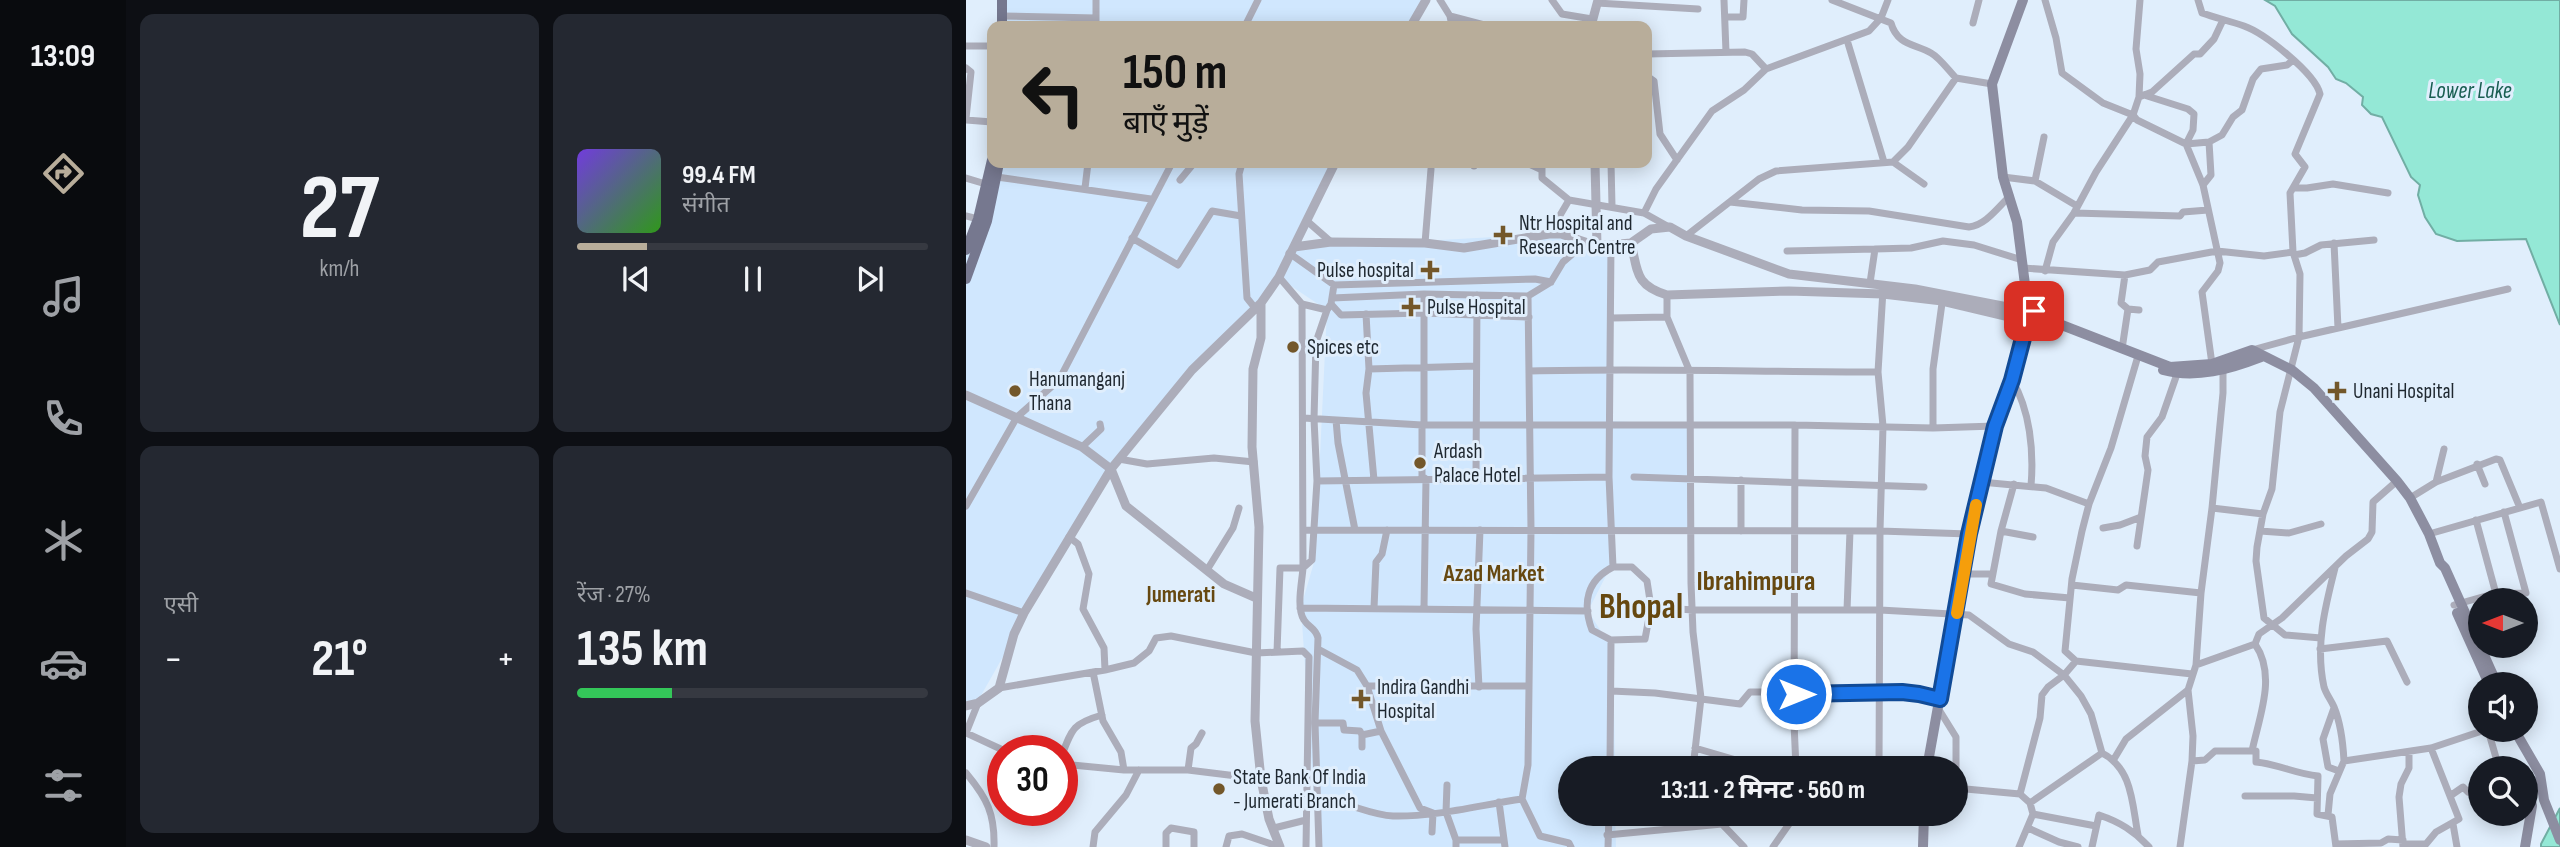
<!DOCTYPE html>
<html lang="hi">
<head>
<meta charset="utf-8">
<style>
	:root { --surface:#171b24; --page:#242831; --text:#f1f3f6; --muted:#9ea1a6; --line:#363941; --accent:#b8ad9a }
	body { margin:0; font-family:"Sofia Sans Condensed","Noto Sans Devanagari",sans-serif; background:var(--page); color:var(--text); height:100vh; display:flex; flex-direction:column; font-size:26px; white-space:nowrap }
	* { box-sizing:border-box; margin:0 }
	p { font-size:23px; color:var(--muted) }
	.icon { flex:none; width:38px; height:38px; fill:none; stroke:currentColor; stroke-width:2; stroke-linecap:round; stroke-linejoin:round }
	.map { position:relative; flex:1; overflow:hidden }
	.drawer { display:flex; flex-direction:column; gap:14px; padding:14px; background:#0d0f14; width:840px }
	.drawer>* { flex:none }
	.guide { position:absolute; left:21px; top:21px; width:665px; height:147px; border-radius:14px; box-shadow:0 4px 18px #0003; background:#b8ad9a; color:#111; overflow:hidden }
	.needle { width:46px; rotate:270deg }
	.buttons { position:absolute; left:1502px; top:588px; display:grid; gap:14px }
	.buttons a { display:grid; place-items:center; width:70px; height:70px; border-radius:50%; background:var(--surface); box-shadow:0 4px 18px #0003; font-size:35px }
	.speed { position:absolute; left:21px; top:735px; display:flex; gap:14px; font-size:35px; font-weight:700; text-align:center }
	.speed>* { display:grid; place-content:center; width:91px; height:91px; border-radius:50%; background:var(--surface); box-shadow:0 4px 18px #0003; line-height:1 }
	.speed .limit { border:10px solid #d22; background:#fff; color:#111 }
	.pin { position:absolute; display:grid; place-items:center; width:60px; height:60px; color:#fff; margin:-30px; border-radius:14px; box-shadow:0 4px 10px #0006 }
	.me { position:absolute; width:77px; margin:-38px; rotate:90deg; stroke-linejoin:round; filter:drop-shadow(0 0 5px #0008) }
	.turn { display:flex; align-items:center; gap:24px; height:147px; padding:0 21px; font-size:32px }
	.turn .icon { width:91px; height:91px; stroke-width:2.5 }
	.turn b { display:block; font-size:49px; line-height:60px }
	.big { font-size:52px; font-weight:700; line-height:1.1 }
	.drawer .tile { flex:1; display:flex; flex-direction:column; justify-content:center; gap:10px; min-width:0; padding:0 24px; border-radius:14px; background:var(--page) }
	.drawer .dial { align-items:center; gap:0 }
	.dial b { font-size:91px; line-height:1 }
	.song { display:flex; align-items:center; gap:21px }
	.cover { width:84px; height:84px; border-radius:10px; background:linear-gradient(135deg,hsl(260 70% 55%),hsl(110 70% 35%)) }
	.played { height:7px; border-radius:4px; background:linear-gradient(90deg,var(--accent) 20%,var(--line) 20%) }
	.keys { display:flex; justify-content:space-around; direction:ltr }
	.heat { display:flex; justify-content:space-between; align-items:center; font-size:38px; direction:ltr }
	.charge { height:10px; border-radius:5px; background:linear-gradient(90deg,#34c759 27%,var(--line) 0) }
	.drawer .tiles { flex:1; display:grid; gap:14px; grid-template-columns:repeat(2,1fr) }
	.trip { position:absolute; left:592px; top:756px; width:410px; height:70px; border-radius:35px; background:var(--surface); box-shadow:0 4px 18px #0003; font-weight:700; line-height:70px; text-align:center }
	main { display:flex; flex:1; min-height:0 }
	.tabs { display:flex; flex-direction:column; width:126px; justify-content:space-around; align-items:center; background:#090b0e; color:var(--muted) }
	.tabs .icon { width:49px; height:49px }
	.tabs .active { color:var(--accent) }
	.tabs b { font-size:32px; color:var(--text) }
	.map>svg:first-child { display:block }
	.built { fill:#d0e7fe }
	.water { fill:#94e8d6; stroke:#71aea4; stroke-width:2 }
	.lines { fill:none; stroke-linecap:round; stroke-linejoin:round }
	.minor { stroke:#acadba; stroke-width:7 }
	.tertiary { stroke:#acadba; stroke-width:9 }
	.secondary { stroke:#8d8ea1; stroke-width:10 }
	.primary { stroke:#76788f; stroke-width:10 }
	.route-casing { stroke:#114b97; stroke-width:18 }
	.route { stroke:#1a73e8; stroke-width:12 }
	.slow { stroke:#f59e0b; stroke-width:12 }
	.poi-dot { fill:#73572a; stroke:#e0eefc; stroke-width:2.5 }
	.labels { text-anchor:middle; stroke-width:6; stroke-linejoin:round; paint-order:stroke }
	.poi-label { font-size:21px; fill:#1f2830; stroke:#e0eefc; text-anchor:start }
	.water-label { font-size:23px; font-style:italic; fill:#195e52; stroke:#e0eefc }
	.neighbourhood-label { font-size:23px; font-weight:bold; fill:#664810; stroke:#e0eefc }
	.district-label { font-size:28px; font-weight:bold; fill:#664810; stroke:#e0eefc }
	.town-label { font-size:35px; font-weight:bold; fill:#664810; stroke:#e0eefc }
</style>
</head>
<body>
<main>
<nav class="tabs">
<b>13:09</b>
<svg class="icon active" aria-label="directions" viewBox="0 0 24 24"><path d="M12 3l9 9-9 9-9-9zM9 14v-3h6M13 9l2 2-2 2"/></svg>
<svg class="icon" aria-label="music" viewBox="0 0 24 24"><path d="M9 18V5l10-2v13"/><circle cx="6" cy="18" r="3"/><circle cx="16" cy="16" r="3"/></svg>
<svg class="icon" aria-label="phone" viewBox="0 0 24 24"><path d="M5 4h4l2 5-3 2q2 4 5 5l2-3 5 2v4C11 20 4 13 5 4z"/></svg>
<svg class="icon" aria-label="climate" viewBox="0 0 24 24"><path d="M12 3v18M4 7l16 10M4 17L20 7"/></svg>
<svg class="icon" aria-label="car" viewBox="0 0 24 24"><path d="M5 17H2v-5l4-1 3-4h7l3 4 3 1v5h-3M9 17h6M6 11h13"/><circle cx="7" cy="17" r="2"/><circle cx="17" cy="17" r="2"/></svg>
<svg class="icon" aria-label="filters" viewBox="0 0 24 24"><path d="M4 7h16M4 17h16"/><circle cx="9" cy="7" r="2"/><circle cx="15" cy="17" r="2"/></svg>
</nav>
<section class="drawer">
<div class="tiles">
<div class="tile dial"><b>27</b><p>km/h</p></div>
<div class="tile">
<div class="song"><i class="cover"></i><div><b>99.4 FM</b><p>संगीत</p></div></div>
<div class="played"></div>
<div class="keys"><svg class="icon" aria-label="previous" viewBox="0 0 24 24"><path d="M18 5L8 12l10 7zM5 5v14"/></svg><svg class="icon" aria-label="pause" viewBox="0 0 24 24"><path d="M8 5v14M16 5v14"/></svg><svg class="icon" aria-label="next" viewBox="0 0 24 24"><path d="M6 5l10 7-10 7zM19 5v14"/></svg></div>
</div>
<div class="tile"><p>एसी</p>
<div class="heat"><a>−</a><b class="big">21°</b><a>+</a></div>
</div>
<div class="tile"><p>रेंज · 27%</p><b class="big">135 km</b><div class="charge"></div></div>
</div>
</section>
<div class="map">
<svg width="1594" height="847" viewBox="0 0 1594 847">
	<rect width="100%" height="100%" fill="#e0eefc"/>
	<path class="built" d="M 35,0 L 457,0 L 444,26 L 34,26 Z
		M 29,163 L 373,163 L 329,248 L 584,234 L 645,244 L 644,421 L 724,425 L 724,531 L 644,531 L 645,566 L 622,611 L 647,650 L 649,768 L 604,768 L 604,814 L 649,814 L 650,847 L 351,847 L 335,607 L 349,559 L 361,310 L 313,278 L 144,468 L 13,699 L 0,703 L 0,249 Z"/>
	<path class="water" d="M 1299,0 L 1594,0 L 1594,325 L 1560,239 L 1491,241 L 1470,234 L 1459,217 L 1452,195 L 1454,185 L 1445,177 L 1416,117 L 1405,114 L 1396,105 L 1397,97 L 1380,83 L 1370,79 L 1362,67 L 1326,34 L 1309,6 Z
		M 1594,808 L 1594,847 L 1575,847 L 1575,844 Z"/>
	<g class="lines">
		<path class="minor" d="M 474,0 L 484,16 L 486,26
			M 586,0 L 596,14 L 626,19
			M 758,0 L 760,52
			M 866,0 L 925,23 C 931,45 949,44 965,53 C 974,58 983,71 990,78
			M 1079,0 L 1090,38 L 1096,73 L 1137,103 L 1167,115 L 1171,120 L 1220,144 L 1237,185 L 1254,263 L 1252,271 L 1236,292 L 1246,364
			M 1232,0 L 1236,13 C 1250,18 1264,21 1278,26 C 1298,33 1349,73 1354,94 L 1329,154 L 1339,167 L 1324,193 L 1327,252 L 1334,274 L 1333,337 L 1314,412 L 1306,489 L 1297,514 L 1291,547 L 1290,561 L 1298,618 L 1319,635 L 1355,638
			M 631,3 L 732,9
			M 36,16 L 130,18
			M 484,16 L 522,26
			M 759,17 L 777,17 L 778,0
			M 1007,23 L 1013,0
			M 130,26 L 130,0
			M 279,26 L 292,0
			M 881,40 L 918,162
			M 0,46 L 26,46
			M 681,54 L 779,52 L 786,54 L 800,69
			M 0,68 L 5,72 L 0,118
			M 681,76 L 688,81 L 694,134 L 711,160
			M 1178,95 L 1222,109 L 1228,114 L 1227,130 L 1220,144 L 1243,142 L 1256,135 L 1267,117 L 1276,110 L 1287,79 L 1295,69 L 1321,65 L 1326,61
			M 1173,97 L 1174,74 L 1170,49 L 1174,0
			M 0,120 L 26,122
			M 927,162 L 958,184
			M 276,163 L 273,174 L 281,298 L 289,308
			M 561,163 L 574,169
			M 576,163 L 576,178 L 603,200 L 678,213 L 703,227
			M 645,163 L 646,206
			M 508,166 L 508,163
			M 31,177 L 185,199
			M 1037,177 L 1069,181 L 1111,206
			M 0,178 L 23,185
			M 214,180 L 228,163
			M 1069,181 L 1078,137
			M 1237,185 L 1245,175 L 1243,142
			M 119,188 L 122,163
			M 1327,188 L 1341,188 L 1367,184 L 1422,193
			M 764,202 L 836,210 L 903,211 L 1003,227 C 1020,225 1032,207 1044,196
			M 678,213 L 690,189 L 746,111 L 778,90 L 800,69 L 903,31 L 915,18 L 922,0
			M 1108,213 L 1214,216 L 1217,212 L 1242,210
			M 0,216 L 12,219
			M 341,221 L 365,242
			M 583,234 L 603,200
			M 720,236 L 793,179 L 810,171 L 927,162 L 942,147 L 990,78 L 1026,84
			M 166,238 L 212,265 L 246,211 L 275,216
			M 459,243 L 465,169
			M 1368,243 L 1372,328
			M 645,244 L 643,477 L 647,567
			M 821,251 L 909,249
			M 323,253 L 368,285 L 569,279 L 585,282
			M 1328,255 L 1339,253 L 1355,245 L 1408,240
			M 1057,268 L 1159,275 L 1184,270 L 1192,262 L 1251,251 L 1298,256 L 1327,252
			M 1079,271 L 1087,242 L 1108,213 L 1130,172 L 1167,115 L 1173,97 L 1186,92 L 1228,54 L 1234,54 L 1248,39 L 1257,20
			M 1159,275 L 1155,303 L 1162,309 L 1173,310
			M 313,277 L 336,304 L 337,568 C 336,582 330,608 338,620 C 343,628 350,628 352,638 L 349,723 L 353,847
			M 904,283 L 909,249 L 945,248 L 977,241 L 1008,245 L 1056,260
			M 458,294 L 458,425
			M 701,295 L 701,317 L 724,372 L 725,583 L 727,632 L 735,698 L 727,768
			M 562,296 L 565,530 L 562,765 L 556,799 L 574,836 L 603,843 L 605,847
			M 366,298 L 458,294 L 562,296 L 585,282 L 597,262 L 618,244
			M 336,304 L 361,310 L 365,304 L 368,285
			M 365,304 L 375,315 L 458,313 L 563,317
			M 400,314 L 403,369 L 400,393 L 408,480
			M 645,318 L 701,317
			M 1156,349 L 1162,309
			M 1286,350 L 1333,337 L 1542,289
			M 1172,356 L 1145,448 L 1123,504 L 1116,531 L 1106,579 L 1099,651 L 1110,661 L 1226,674
			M 403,369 L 510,366
			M 564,371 C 680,368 796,372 912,372
			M 1046,380 C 1064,410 1068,451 1065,486
			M 337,418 L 456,425 L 829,425 L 967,428 L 1029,426
			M 370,420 L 372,443 L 389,530
			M 456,425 L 456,476 L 460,479 L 458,608
			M 829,425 L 828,723 L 830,768
			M 967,428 L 967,369 L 977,296
			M 116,447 L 135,429 L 134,424
			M 153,459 L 181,464 L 248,458 L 288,462
			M 1511,464 L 1519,484
			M 668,477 L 958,487
			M 510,478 L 511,295
			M 351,481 L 643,477
			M 1015,482 L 1080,488 L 1123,504
			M 1470,482 L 1478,449
			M 1048,484 L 1035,531 L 1067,537
			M 1444,498 L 1470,482 L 1530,459 L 1534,460 L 1554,508
			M 0,506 L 51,417 L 93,380 L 206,163
			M 1246,508 L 1297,514
			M 1510,520 L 1530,594
			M 1137,528 L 1154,525 L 1175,517
			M 338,530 L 914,531 L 1003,534
			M 775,531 L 775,480
			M 1035,531 L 1025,584 L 1059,594 L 1104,598
			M 1294,531 L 1323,533 L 1355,524
			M 1463,534 L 1575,502 L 1594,569
			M 103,537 L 112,544 L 123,574 L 117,609 L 138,648 L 139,670
			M 1171,546 L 1182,470 L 1179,456 L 1181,437 L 1196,417 L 1211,374
			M 647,567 L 666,567 L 681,581 L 685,607 L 679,639 L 645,640 L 626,630 C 616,603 621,580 647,567 Z
			M 1369,568 C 1359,607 1349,646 1358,687 C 1360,694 1365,700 1368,707 C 1375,724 1377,742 1378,761
			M 241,570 L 267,528 L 273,508
			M 997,574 L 1026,574
			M 1106,585 L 1152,590 L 1160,585 L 1235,593
			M 0,593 L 58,613
			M 1488,605 L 1527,594 L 1560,593 L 1538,512
			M 685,607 L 727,610 L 914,610 L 1003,615 L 1043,644 L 1067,652 L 1098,675 L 1115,696 L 1125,714 L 1136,753 C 1167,769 1166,804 1172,835
			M 334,608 L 622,611
			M 408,608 L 410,562 L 416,554 L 421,530
			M 881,610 L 884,531
			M 352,649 L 391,670 L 401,686 L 415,731 L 454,808 L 467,813 L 466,832
			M 1354,649 L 1421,641 L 1441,682
			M 311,652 L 314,568 L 337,568 L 346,560 L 351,481 L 348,419 L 350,342 L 361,310
			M 1230,665 L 1289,644 L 1293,634 L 1316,618 L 1380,556 L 1402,539 L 1406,532 L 1407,502 L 1431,481
			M 127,672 L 137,721 L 155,752 L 158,770
			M 401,686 L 563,686
			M 513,687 L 510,629 L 514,530
			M 33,688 L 139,670 L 168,663 L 183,651 L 190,638 L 205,636 L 290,653 L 337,651 L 343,657 L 340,847
			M 645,691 L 689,693 L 774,704 L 784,692 L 936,692 L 953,694 L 974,699
			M 12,703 L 0,733 L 39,751
			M 972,708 L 990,737 L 990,788
			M 1368,708 L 1357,739 L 1362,767 L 1373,771
			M 349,723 L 377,723 L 378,730 L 394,731 L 396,735 L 415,731
			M 1522,730 L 1533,768
			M 396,735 L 396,747
			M 729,748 L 797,768
			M 1286,751 C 1293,717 1311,676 1289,644
			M 96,755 C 106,728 108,723 136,715
			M 1148,759 L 1160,739 L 1222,690
			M 1226,761 L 1239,760 L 1249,751 L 1290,751 L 1290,762 C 1312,764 1330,774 1352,776 L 1351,814 L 1366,817 L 1370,847
			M 96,764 L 158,770 L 222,770 L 295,779
			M 644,768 L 645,640
			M 913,768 L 914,531 L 917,426 L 912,372 L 917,290
			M 222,770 L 225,748 L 230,744 L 236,733
			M 0,773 C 21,798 29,814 28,847
			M 481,785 L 480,812 L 490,840 L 490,847
			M 989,788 L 1054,794 L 1064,803 L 1067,814 L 1053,847
			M 1054,794 L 1074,718 L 1076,695 L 1082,687 L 1098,675 L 1110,661
			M 1279,796 L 1328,796 L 1351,798
			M 1484,796 L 1497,787 L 1502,792 L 1506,788 L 1514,796
			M 353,801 C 378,799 401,815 427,816 C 470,817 514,805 556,799
			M 533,802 L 539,847
			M 1064,803 L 1136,753
			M 753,814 L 756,824 L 778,847
			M 1067,814 L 1130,826
			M 1362,815 L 1364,794 L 1378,761 L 1465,748 L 1519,730
			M 1487,824 L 1491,847
			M 308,828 L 340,820
			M 1062,828 L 1093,842 L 1112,847
			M 641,835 L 756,824
			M 490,840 L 538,840
			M 1370,844 L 1415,843 L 1422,839 L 1437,840
			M 1437,844 L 1460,844 L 1470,832 L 1493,819 L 1465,748
			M 127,847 L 129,832 L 160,795 L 173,770
			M 200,847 L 200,833 L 205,828 L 228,832 L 228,847
			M 260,847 L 263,836 L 276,834 L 314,847
			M 642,847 L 643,814
			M 807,847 L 830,814
			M 1126,847 L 1133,815 C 1154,822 1168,831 1183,847
			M 1214,847 L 1226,761 L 1227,736 L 1222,690 L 1230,665 L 1235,593 L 1246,508 L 1257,393 L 1257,365
			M 1437,847 L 1433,797 L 1435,784 L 1443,768 L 1443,752"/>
		<path class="tertiary" d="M 445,26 L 460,0
			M 625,26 L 632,0
			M 629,163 L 631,246
			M 665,243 C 672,272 669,285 701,295 L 823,291 L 917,294 L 976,301 L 1056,320
			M 328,247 L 365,242 L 459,243 L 498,248 L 583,234 L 595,234 L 631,246 L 665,243 L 685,229 L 704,227 L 720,236 L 823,274 L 949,289 L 1057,310
			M 295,303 L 295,338 L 287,369 L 286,447 L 293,527 L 289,721 L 295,779 L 303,819 L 314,847
			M 0,395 L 116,447 L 145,469 L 160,506 L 258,584 L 290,598
			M 0,706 L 12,703 L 33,688 L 48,634 L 58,613 L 145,469 L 226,370 L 295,303 L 313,277 L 369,163
			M 0,840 L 20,847"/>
		<path class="secondary" d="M 1057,0 L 1026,84 L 1037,177 L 1051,222 L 1062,308
			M1054 315a8 8 0 1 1 16 0a8 8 0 1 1-16 0Z
			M 1070,315 L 1204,367 L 1246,364 L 1286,350 L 1326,370 L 1348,388 L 1431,481 L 1444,498 L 1463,534 L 1474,563 L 1479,568 L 1531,684
			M 1197,370 C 1230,379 1264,369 1295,357
			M 1491,613 L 1523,684
			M 1552,736 L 1574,774 L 1578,800 L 1594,840
			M 961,768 L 1003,534 L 1029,426 L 1046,380 L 1061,323
			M 1559,770 L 1566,806 L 1559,847
			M 957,847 L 958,814"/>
		<path class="primary" d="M 36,26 L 36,0
			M 0,250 L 12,219 L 26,160
			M 0,279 L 21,221 L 33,163"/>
	</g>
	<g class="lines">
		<defs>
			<path id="route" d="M 830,694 L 936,692 L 953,694 L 974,699 L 1003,534 L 1029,426 L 1046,380 L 1061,323 L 1070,318 L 1068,311"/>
		</defs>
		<use href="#route" class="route-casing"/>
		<use href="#route" class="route"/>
		<path class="slow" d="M 991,613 L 1010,505"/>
	</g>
	<g class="poi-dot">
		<path d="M533.5 224.5h7v7h7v7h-7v7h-7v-7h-7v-7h7z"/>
		<path d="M460.5 259.5h7v7h7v7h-7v7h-7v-7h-7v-7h7z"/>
		<path d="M441.5 296.5h7v7h7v7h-7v7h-7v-7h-7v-7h7z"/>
		<circle cx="327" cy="347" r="7"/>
		<circle cx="49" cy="391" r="7"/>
		<path d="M1367.5 380.5h7v7h7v7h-7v7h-7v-7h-7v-7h7z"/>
		<circle cx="454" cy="463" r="7"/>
		<path d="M391.5 688.5h7v7h7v7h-7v7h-7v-7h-7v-7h7z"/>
		<circle cx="253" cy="789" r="7"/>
	</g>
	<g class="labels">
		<g class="poi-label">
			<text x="553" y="230">Ntr Hospital and<tspan x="553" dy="24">Research Centre</tspan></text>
			<text x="448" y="277" text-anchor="end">Pulse hospital</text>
			<text x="461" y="314">Pulse Hospital</text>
			<text x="341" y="354">Spices etc</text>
			<text x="63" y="386">Hanumanganj<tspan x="63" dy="24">Thana</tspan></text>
			<text x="1387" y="398">Unani Hospital</text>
			<text x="468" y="458">Ardash<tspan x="468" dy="24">Palace Hotel</tspan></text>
			<text x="411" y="694">Indira Gandhi<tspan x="411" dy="24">Hospital</tspan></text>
			<text x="267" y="784">State Bank Of India<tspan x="267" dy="24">- Jumerati Branch</tspan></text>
		</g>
		<g class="water-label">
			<text x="1504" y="98">Lower Lake</text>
		</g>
		<g class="neighbourhood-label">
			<text x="528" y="581">Azad Market</text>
			<text x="215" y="602">Jumerati</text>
		</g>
		<g class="district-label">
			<text x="790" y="590">Ibrahimpura</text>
		</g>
		<g class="town-label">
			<text x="675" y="618">Bhopal</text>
		</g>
	</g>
</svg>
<div class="buttons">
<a><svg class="needle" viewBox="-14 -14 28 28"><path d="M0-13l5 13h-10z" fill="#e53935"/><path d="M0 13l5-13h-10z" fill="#9ea1a6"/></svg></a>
<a><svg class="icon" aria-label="sound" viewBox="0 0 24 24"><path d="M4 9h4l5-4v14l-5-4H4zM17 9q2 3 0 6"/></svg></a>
<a><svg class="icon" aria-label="search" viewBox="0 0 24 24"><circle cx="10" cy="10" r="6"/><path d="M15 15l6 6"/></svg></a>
</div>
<div class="speed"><div class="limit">30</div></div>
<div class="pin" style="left:1068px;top:311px;background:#d93025"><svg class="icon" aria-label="arrive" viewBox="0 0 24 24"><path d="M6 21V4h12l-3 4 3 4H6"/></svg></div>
<svg class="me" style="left:830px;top:694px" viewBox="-20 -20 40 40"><circle r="17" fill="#1a73e8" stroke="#fff" stroke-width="3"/><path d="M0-11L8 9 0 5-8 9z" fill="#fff"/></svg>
<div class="trip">13:11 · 2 मिनट · 560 m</div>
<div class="guide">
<div class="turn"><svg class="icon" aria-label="left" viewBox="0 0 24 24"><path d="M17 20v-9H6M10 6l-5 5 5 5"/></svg><div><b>150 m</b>बाएँ मुड़ें</div></div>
</div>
</div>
</main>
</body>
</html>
